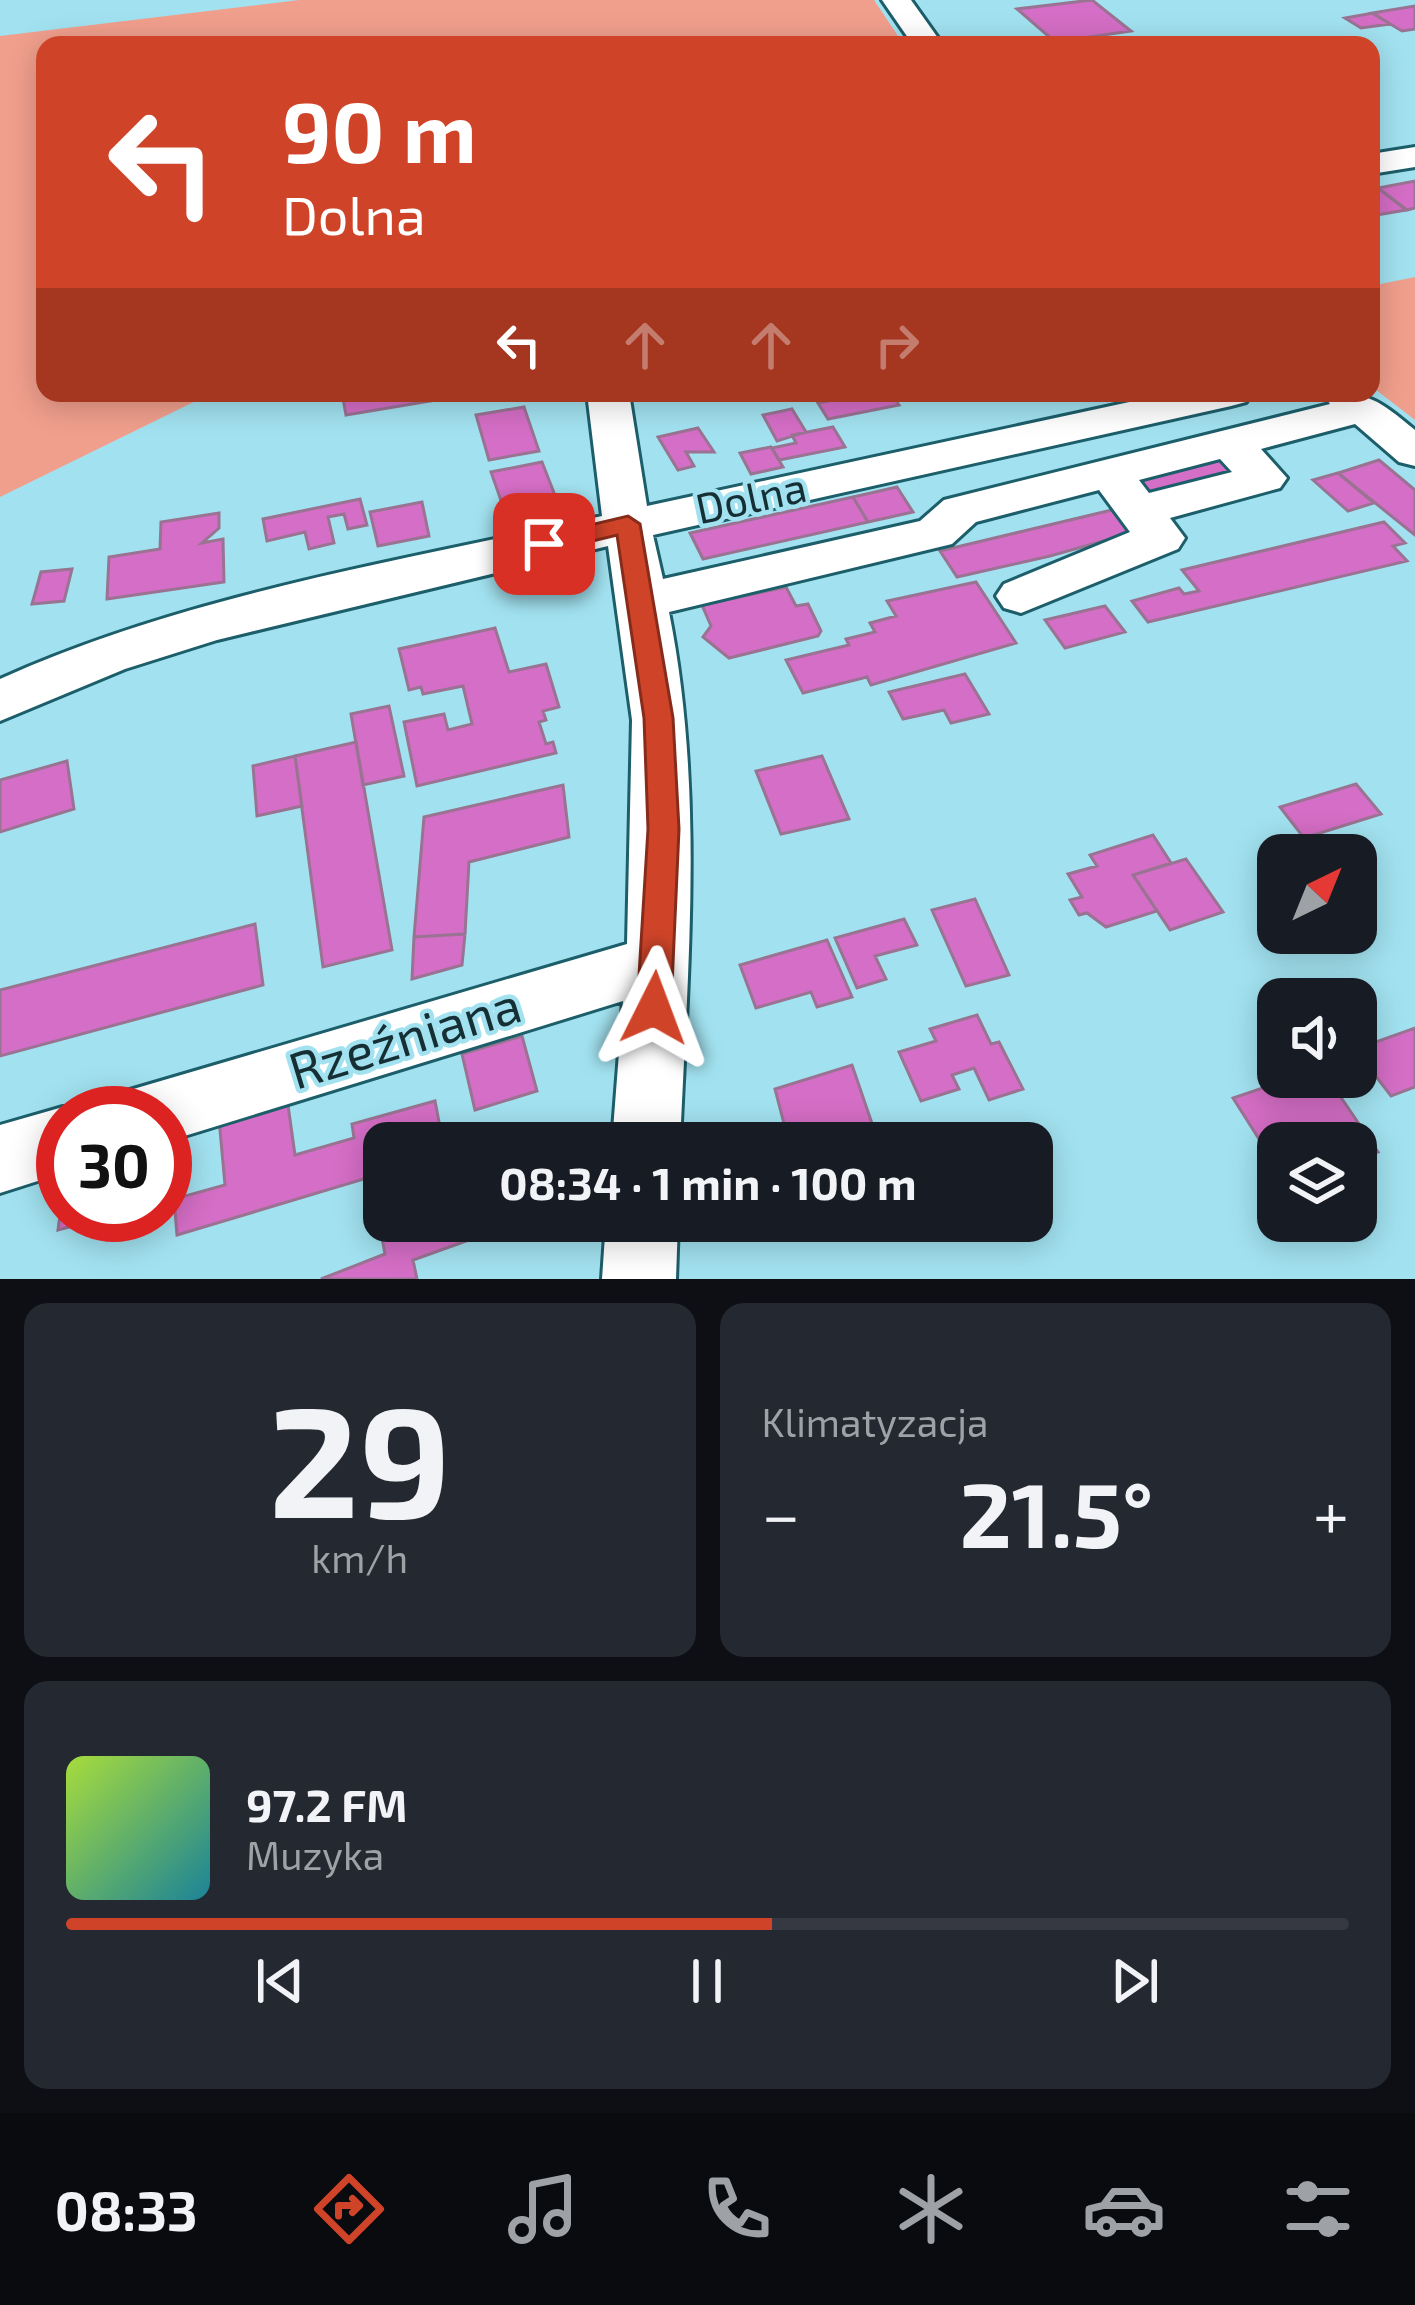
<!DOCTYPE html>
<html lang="pl">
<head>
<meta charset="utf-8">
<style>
	:root { --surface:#171b24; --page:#242831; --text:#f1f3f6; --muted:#9ea1a6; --line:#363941; --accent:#cf4429 }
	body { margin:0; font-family:"Exo 2",sans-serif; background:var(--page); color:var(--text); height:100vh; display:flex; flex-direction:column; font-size:45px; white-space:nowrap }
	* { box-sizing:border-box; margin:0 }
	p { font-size:39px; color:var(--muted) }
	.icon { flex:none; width:66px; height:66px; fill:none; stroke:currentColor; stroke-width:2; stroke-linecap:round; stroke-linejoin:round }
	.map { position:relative; height:1279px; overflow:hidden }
	.details { display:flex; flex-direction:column; gap:24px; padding:24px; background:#0d0f14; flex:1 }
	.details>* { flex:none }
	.hud { position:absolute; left:36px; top:36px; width:1344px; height:366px; border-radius:24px; box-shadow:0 6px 30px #0003; background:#cf4429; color:#fff; overflow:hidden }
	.needle { width:78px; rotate:43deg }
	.fabs { position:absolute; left:1257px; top:834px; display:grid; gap:24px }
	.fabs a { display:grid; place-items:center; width:120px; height:120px; border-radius:24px; background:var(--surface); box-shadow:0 6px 30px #0003; font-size:60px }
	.speed { position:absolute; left:36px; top:1086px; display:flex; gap:24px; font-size:60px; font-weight:700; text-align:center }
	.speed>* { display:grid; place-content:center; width:156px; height:156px; border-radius:50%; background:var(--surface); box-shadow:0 6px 30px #0003; line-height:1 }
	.speed .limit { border:18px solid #d22; background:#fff; color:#111 }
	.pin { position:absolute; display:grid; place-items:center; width:102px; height:102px; color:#fff; margin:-51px; border-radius:24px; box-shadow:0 6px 18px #0006 }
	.me { position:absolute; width:132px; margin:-66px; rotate:3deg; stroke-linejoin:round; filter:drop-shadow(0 0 9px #0008) }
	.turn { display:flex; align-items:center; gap:42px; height:252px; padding:0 48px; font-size:54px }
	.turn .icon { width:156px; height:156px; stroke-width:2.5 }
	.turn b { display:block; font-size:84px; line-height:102px }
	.lanes { display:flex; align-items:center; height:114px; padding:0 48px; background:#0003; justify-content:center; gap:60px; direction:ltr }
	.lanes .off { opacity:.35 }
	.big { font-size:90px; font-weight:700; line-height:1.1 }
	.details .tile { flex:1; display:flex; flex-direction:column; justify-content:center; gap:18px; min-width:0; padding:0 42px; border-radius:24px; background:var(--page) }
	.details .dial { align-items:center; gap:0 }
	.dial b { font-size:156px; line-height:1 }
	.song { display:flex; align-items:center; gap:36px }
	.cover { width:144px; height:144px; border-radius:18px; background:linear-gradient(135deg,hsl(80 70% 55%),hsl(190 70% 35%)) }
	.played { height:12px; border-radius:6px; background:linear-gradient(90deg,var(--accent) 55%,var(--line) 55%) }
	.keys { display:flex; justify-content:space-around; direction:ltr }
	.heat { display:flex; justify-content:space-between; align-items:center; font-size:66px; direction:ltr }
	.details .tiles { flex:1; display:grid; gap:24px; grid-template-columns:1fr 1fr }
	.tile:last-child { grid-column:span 2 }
	.trip { position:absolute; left:363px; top:1122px; width:690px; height:120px; border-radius:24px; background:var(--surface); box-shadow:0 6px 30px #0003; font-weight:700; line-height:120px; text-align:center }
	.menu { display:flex; height:192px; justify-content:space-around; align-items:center; background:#090b0e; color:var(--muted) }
	.menu .icon { width:84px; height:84px }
	.menu .current { color:var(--accent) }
	.menu b { font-size:54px; color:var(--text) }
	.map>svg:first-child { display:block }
	.green { fill:#f19f8d }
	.building { fill:#d56ec6; stroke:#9a7393; stroke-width:3 }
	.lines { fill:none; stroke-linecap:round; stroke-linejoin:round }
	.minor-casing { stroke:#1c5e6a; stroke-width:6 }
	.minor { fill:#fff; fill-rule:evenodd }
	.route { fill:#cf4429; stroke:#872c1b; stroke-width:3 }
	.labels { text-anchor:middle; stroke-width:9; stroke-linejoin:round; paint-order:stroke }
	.street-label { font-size:42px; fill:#152f35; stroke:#a2e2f0 }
	.near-street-label { font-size:51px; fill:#152f35; stroke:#a2e2f0 }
</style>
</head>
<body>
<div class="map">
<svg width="1415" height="1279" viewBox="0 0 1415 1279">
	<rect width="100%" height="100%" fill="#a2e2f0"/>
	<path class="green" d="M 299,0 L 874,0 L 904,45 L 45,45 L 45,393 L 212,393 L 0,497 L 0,36 Z
		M 1415,277 L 1415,420 L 1371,386 L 1371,286 Z"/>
	<path class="building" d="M 1092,0 L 1131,31 L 1055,42 L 1017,9 Z
		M 1415,6 L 1415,29 L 1402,31 L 1372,13 Z
		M 1373,13 L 1390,24 L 1361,28 L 1345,18 Z
		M 1415,181 L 1415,208 L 1407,210 L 1378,188 Z
		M 1378,188 L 1406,210 L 1371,216 L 1371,189 Z
		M 342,393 L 478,393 L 346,415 Z
		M 869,393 L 891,393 L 899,405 L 828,419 L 818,403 Z
		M 524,407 L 539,451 L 489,460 L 476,415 Z
		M 792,409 L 806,432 L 777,441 L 763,415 Z
		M 833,427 L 845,447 L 779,460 L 772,448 L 796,443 L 792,435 Z
		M 698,428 L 714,452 L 686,452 L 694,466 L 678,470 L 658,437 Z
		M 771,447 L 783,467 L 751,474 L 740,453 Z
		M 1221,456 L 1243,478 L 1148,502 L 1127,479 Z
		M 1379,460 L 1415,490 L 1415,535 L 1338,473 Z
		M 542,462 L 556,498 L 504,509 L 491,472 Z
		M 1338,473 L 1374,503 L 1348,511 L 1313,480 Z
		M 897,487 L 913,512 L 868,522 L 853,497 Z
		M 853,497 L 868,522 L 703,559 L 690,533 Z
		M 360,499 L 367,525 L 348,529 L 344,514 L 328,517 L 334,543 L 309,549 L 305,532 L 267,541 L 263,519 Z
		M 422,502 L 429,536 L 378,546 L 370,512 Z
		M 1112,510 L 1132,533 L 1050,556 L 957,577 L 940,551 Z
		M 219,513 L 219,528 L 202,543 L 223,539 L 224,582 L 107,599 L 109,557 L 160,549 L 161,522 Z
		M 1384,522 L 1405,543 L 1393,546 L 1407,561 L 1148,622 L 1132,601 L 1179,588 L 1184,594 L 1199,591 L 1182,570 Z
		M 72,569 L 64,601 L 32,604 L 41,572 Z
		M 976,582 L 1016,643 L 871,685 L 867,677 L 803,693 L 786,660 L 849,645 L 846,639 L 875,632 L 870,623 L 896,616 L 887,601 Z
		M 786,587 L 796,606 L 808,604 L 821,631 L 818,636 L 729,658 L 703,637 L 711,626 L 702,605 Z
		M 1105,606 L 1125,632 L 1065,648 L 1045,620 Z
		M 495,628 L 509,672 L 546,664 L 559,707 L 543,711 L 546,720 L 539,722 L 546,744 L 553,742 L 556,753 L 417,786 L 404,722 L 444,714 L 448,730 L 472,724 L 463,686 L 423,694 L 421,687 L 409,690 L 399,649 Z
		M 965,674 L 989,714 L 951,723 L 944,710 L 903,719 L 889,692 Z
		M 389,706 L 404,776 L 363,785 L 351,714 Z
		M 356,742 L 392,950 L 323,967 L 295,756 Z
		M 295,756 L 302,806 L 257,816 L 253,766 Z
		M 822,756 L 849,819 L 781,834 L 756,771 Z
		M 67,761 L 74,809 L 0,832 L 0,780 Z
		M 1356,784 L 1381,814 L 1304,838 L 1280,807 Z
		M 563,785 L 569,837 L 469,862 L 465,934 L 414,937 L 424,817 Z
		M 1153,835 L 1171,863 L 1133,875 L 1157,911 L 1106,927 L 1087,913 L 1079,915 L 1070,900 L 1082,897 L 1068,874 L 1097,866 L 1090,855 Z
		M 1186,859 L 1223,912 L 1170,930 L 1133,875 Z
		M 975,899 L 1009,975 L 966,986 L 932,910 Z
		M 904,919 L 917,945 L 875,956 L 886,979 L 857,988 L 835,938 Z
		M 255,924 L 263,985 L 0,1056 L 0,990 Z
		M 465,934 L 462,965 L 412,979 L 414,937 Z
		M 827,940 L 852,997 L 817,1007 L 811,992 L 756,1008 L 740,965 Z
		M 977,1015 L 991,1044 L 999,1042 L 1023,1089 L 989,1100 L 974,1068 L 952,1075 L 959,1089 L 921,1101 L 899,1052 L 936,1041 L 930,1029 Z
		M 1415,1028 L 1415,1087 L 1391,1096 L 1375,1075 L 1336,1090 L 1378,1152 L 1356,1160 L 1356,1143 L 1278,1143 L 1278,1169 L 1233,1098 L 1295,1077 L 1356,1077 L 1356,1049 Z
		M 522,1036 L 537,1091 L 475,1110 L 462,1054 Z
		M 852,1065 L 877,1138 L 789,1143 L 775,1089 Z
		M 287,1098 L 295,1155 L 354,1138 L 352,1124 L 435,1101 L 443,1143 L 384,1143 L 384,1173 L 177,1235 L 174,1199 L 225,1185 L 219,1119 Z
		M 63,1192 L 63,1215 L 139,1215 L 107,1224 L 107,1217 L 58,1230 Z
		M 400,1221 L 465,1221 L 469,1240 L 413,1260 L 417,1279 L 321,1279 L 385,1254 L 380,1227 Z"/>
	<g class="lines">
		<defs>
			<path id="minor" d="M 882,0 L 911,0 L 943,45 L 913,45 Z
				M 1415,147 L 1415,167 L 1371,174 L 1371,154 Z
				M 587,393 L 629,393 L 647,506 L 1171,393 L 1252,393 L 1246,402 L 1231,406 L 653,535 L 663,579 L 920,521 L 944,500 L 1330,404 L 1322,393 C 1371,393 1377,399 1415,430 L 1415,466 L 1399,462 L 1355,424 L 1261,449 L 1287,478 L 1280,488 L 1170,518 L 1185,538 L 1178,549 L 1021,613 L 1004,608 L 996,596 L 1004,584 L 1130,532 L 1099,490 L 976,522 L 952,544 L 669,612 C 704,787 688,966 680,1143 L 612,1143 L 623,1001 L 165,1142 L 165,1113 L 120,1113 L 130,1090 L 627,944 L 632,720 L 608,546 L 217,640 L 125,669 L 0,721 L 0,679 C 189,594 401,561 602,516 ZM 1220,459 L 1232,472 L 1149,493 L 1139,480 Z
				M 63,1107 L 78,1113 L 63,1113 L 63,1173 L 0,1193 L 0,1125 Z
				M 606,1221 L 678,1221 L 676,1279 L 602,1279 Z"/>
		</defs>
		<use href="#minor" class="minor-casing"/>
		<use href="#minor" class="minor"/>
	</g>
	<path class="route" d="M 628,516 L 640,524 L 673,718 L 679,829 L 671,1008 L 666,1019 L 654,1023 L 642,1019 L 637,1008 L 648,829 L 644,718 L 617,535 L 544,553 L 531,544 L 535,538 Z"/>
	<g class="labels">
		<g class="street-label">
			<text transform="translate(751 498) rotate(-12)" y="15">Dolna</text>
		</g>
		<g class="near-street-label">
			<text transform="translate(405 1038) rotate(-17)" y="18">Rzeźniana</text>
		</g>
	</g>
</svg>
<div class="fabs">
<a><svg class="needle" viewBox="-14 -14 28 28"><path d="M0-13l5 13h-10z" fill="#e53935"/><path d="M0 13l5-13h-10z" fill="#9ea1a6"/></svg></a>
<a><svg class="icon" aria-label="sound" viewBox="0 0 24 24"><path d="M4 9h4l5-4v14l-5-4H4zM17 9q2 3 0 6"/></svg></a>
<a><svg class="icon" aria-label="layers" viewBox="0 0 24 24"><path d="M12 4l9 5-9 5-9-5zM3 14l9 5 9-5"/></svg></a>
</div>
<div class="speed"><div class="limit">30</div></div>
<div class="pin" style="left:544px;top:544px;background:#d93025"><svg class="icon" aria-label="arrive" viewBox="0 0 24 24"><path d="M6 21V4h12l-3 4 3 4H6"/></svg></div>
<svg class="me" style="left:654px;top:1008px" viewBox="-20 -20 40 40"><path d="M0-17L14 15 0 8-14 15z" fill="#cf4429" stroke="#fff" stroke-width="4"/></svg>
<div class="trip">08:34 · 1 min · 100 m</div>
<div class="hud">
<div class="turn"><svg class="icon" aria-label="left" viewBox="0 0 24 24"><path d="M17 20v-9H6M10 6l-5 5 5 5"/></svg><div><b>90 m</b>Dolna</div></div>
<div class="lanes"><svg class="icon" aria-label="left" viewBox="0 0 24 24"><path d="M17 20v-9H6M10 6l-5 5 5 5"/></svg><svg class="icon off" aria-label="ahead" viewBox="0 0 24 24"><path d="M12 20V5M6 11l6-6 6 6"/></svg><svg class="icon off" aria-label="ahead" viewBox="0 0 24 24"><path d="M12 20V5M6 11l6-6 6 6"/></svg><svg class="icon off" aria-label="right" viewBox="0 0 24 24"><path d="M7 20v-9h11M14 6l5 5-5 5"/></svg></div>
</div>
</div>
<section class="details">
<div class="tiles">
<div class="tile dial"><b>29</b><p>km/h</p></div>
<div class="tile"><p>Klimatyzacja</p>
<div class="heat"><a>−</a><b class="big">21.5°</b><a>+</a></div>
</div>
<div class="tile">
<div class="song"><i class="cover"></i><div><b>97.2 FM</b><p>Muzyka</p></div></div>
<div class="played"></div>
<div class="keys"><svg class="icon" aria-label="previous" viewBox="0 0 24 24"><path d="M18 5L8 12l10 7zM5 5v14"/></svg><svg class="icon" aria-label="pause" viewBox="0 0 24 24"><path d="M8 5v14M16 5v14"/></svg><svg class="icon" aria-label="next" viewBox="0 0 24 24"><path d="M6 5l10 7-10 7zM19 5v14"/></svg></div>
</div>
</div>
</section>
<nav class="menu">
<b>08:33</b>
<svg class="icon current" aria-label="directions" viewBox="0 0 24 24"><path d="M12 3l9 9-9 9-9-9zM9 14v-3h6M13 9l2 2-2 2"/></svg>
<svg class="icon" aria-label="music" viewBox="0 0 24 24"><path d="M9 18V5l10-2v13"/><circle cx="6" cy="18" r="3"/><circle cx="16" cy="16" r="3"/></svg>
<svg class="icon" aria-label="phone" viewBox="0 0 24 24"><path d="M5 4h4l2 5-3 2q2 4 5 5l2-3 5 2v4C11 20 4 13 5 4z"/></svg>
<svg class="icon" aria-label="climate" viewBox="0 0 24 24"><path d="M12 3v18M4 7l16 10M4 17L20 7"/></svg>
<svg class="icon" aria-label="car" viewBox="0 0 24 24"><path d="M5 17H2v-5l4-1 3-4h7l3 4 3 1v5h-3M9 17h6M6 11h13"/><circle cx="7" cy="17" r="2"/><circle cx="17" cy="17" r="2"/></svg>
<svg class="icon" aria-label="filters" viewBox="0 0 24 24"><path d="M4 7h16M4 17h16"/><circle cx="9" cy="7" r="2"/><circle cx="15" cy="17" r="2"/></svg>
</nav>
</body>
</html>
